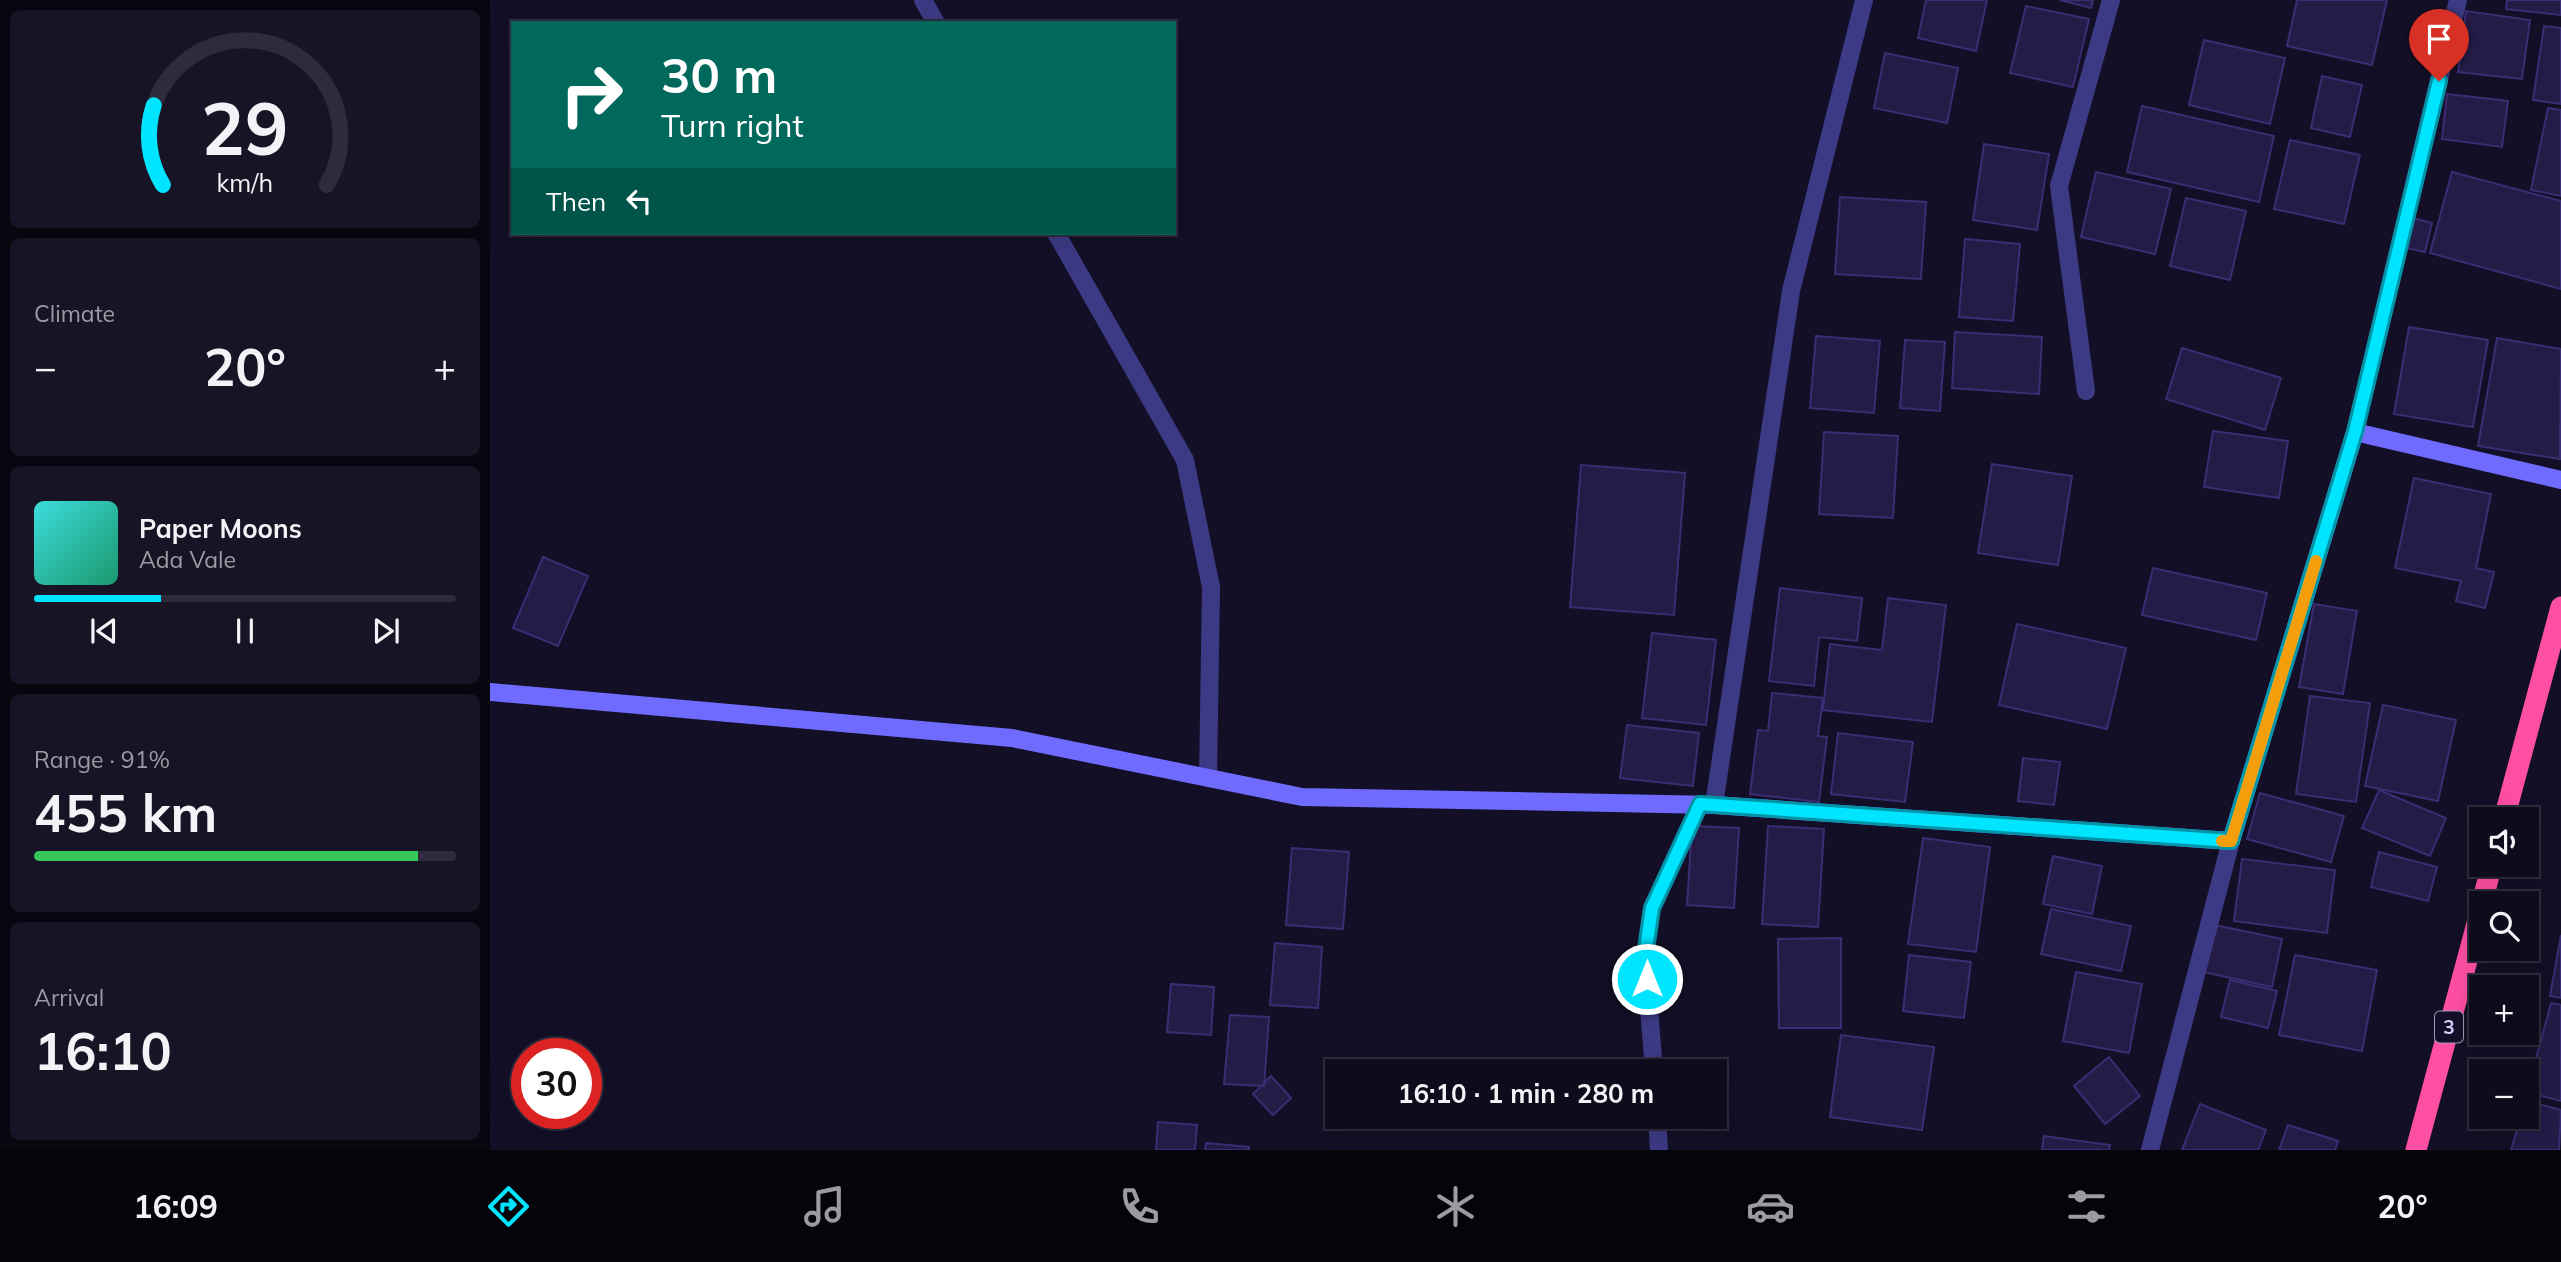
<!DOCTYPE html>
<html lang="en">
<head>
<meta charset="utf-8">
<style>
	:root { --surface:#0e0b1c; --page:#171425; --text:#f1f3f6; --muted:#9b9ba3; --line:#2e2b3b; --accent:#00e5ff }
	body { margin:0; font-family:Mulish,sans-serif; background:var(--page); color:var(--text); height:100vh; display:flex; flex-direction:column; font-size:26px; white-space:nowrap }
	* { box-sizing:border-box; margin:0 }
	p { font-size:23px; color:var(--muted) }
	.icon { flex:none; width:38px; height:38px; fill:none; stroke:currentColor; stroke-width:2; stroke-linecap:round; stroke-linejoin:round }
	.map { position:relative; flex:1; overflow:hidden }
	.drawer { display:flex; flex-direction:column; gap:10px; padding:10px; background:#08060f; width:490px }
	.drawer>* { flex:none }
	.hud { position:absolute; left:21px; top:21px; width:665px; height:214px; border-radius:0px; box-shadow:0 7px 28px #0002,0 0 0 2px var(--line); background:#00695c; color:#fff; overflow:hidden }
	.fabs { position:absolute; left:1979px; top:807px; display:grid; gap:14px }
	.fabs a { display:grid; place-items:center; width:70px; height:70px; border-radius:0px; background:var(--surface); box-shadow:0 7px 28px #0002,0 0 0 2px var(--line); font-size:35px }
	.speed { position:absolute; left:21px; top:1038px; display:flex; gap:14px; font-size:35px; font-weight:700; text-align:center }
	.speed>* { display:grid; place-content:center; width:91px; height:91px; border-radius:50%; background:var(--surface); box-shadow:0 7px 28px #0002,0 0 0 2px var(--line); line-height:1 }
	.speed .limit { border:10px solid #d22; background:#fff; color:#111 }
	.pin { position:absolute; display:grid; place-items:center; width:60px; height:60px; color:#fff; margin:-72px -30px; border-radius:50% 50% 50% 0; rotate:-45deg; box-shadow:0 0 7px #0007 }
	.pin .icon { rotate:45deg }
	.me { position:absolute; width:77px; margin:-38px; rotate:0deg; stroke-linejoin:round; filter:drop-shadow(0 0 5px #0008) }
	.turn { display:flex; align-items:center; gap:24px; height:147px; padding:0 35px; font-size:32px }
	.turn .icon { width:91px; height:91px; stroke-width:2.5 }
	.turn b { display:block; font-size:49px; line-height:60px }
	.then { display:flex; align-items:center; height:66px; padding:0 35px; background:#0003; gap:14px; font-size:26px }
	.big { font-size:52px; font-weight:700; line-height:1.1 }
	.drawer .tile { flex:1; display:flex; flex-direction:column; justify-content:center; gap:10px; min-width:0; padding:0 24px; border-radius:10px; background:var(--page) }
	.drawer .dial { align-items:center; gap:0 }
	.dial svg { height:182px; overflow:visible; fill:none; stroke:var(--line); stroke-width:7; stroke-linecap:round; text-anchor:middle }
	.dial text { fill:var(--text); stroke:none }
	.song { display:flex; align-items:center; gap:21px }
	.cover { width:84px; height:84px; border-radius:10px; background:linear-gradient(135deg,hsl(180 70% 55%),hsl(160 70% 35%)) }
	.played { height:7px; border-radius:4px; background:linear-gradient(90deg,var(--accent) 30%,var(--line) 30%) }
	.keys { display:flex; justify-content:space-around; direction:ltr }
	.heat { display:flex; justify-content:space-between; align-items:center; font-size:38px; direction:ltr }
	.charge { height:10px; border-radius:5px; background:linear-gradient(90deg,#34c759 91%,var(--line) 0) }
	.trip { position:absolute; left:835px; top:1059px; width:402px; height:70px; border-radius:0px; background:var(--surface); box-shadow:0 7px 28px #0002,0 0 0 2px var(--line); font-weight:700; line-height:70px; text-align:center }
	.tabs { display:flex; height:112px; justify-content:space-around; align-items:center; background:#06040b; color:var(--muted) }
	.tabs .icon { width:49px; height:49px }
	.tabs .current { color:var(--accent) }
	.tabs b { font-size:32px; color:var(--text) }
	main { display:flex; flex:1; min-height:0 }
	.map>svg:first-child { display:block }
	.building { fill:#241b47; stroke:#3b2d73; stroke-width:2 }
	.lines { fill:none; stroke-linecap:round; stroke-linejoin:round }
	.street { stroke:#3d3a85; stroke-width:18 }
	.secondary { stroke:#6f6bff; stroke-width:18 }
	.highway { stroke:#ff4fa3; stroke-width:21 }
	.route-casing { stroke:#0095a6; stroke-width:18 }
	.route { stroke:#00e5ff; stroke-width:12 }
	.slow { stroke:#f59e0b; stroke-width:12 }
	.labels { text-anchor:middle; stroke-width:7; stroke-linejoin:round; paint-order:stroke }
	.shield { fill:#130f26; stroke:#9e99be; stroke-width:2 }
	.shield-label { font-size:19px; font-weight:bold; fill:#d9d4ff }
</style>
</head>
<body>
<main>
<section class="drawer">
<div class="tile dial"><svg viewBox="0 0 100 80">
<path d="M14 69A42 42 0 1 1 86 69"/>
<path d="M14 69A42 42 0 0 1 10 34" stroke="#00e5ff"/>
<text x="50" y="56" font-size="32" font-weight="700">29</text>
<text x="50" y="72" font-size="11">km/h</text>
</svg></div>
<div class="tile"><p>Climate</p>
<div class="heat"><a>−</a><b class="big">20°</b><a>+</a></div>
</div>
<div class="tile">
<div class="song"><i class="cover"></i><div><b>Paper Moons</b><p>Ada Vale</p></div></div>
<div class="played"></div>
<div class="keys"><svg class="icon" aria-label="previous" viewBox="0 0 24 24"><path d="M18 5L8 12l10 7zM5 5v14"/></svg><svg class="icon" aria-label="pause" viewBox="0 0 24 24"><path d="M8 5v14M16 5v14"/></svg><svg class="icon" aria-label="next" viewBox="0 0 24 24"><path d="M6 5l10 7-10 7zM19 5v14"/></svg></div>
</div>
<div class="tile"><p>Range · 91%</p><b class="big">455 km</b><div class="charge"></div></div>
<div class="tile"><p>Arrival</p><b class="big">16:10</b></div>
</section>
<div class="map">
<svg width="2071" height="1150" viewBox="0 0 2071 1150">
	<rect width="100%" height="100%" fill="#130f26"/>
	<path class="building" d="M 1436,0 L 1497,0 L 1486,51 L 1428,38 Z
		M 1570,0 L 1603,0 L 1601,8 Z
		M 1807,0 L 1897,0 L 1882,65 L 1797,46 Z
		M 2017,0 L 2071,0 L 2071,15 L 2016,9 Z
		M 1536,6 L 1599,19 L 1583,87 L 1520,73 Z
		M 1976,11 L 2040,20 L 2032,79 L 1968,72 Z
		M 2054,26 L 2071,28 L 2071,104 L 2043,100 Z
		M 1714,40 L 1795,58 L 1780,124 L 1699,105 Z
		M 1395,53 L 1468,68 L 1457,123 L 1384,108 Z
		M 1832,76 L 1872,85 L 1860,137 L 1821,128 Z
		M 1957,94 L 2018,101 L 2012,147 L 1952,139 Z
		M 1652,106 L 1784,136 L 1769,202 L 1637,172 Z
		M 2058,108 L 2071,110 L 2071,196 L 2041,190 Z
		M 1800,140 L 1870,155 L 1854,224 L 1784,209 Z
		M 1494,144 L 1559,154 L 1547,230 L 1483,220 Z
		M 1606,172 L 1681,189 L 1665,254 L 1591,237 Z
		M 1962,172 L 2071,201 L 2071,289 L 1940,253 Z
		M 1350,197 L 1436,202 L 1431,279 L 1345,274 Z
		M 1696,198 L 1756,211 L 1740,280 L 1680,266 Z
		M 1919,217 L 1942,223 L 1935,252 L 1912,247 Z
		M 1475,239 L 1530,244 L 1523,321 L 1469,317 Z
		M 1919,327 L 1998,340 L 1983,427 L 1904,414 Z
		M 1465,332 L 1552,337 L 1549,394 L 1462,388 Z
		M 1326,336 L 1390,341 L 1384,413 L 1320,408 Z
		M 2007,338 L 2071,349 L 2070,459 L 1988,446 Z
		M 1415,340 L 1455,342 L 1450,411 L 1410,408 Z
		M 1692,348 L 1791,378 L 1775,430 L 1676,399 Z
		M 1723,431 L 1798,441 L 1789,498 L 1714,487 Z
		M 1334,432 L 1408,436 L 1403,518 L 1329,514 Z
		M 1502,464 L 1582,476 L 1568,565 L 1488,553 Z
		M 1091,465 L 1195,473 L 1184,615 L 1080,607 Z
		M 1924,478 L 2001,494 L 1986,568 L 2004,572 L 1995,608 L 1966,601 L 1971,581 L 1905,568 Z
		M 53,557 L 98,576 L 68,646 L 23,628 Z
		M 1663,568 L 1777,593 L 1766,640 L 1652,615 Z
		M 1290,588 L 1372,598 L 1367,641 L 1329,637 L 1324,686 L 1279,681 Z
		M 1398,598 L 1456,605 L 1442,722 L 1333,710 L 1340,644 L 1392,650 Z
		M 1824,604 L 1867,611 L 1853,694 L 1809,687 Z
		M 1527,624 L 1636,648 L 1617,729 L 1509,705 Z
		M 1162,633 L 1226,640 L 1216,725 L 1152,718 Z
		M 1282,693 L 1333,698 L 1328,736 L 1337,737 L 1329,802 L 1260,794 L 1268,730 L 1278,731 Z
		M 1820,696 L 1880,703 L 1866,802 L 1806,794 Z
		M 1893,705 L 1966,720 L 1948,801 L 1875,786 Z
		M 1137,725 L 1209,733 L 1203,786 L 1130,778 Z
		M 1348,733 L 1423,742 L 1415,802 L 1341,794 Z
		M 1533,758 L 1570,762 L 1564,805 L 1528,801 Z
		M 1889,790 L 1956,818 L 1940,856 L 1872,828 Z
		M 1770,793 L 1854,816 L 1841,862 L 1757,839 Z
		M 1202,826 L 1249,828 L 1244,908 L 1197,905 Z
		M 1278,826 L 1334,829 L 1328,927 L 1272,924 Z
		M 1433,838 L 1500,847 L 1486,952 L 1418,944 Z
		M 802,848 L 859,852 L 853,929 L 796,925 Z
		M 1889,852 L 1947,867 L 1938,901 L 1881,887 Z
		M 1563,856 L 1612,866 L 1602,914 L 1553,904 Z
		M 1752,859 L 1845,870 L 1837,933 L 1744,921 Z
		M 1561,909 L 1641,926 L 1631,971 L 1551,954 Z
		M 1720,924 L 1792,939 L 1782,987 L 1709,971 Z
		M 2071,935 L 2071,998 L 2060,996 Z
		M 1351,938 L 1351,1028 L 1289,1028 L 1288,939 Z
		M 785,943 L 832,947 L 828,1008 L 780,1005 Z
		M 1419,955 L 1481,962 L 1474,1018 L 1413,1011 Z
		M 1805,955 L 1887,970 L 1872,1051 L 1789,1035 Z
		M 1586,972 L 1652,984 L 1639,1053 L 1573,1041 Z
		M 1740,980 L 1787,991 L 1778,1028 L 1731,1017 Z
		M 681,984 L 724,987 L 721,1035 L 677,1032 Z
		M 2061,1003 L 2071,1005 L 2071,1101 L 2037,1092 Z
		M 740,1015 L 779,1017 L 774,1086 L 734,1084 Z
		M 1351,1035 L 1444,1047 L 1432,1130 L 1340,1117 Z
		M 1619,1057 L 1650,1096 L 1615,1124 L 1584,1086 Z
		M 781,1076 L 801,1098 L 783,1115 L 763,1094 Z
		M 2037,1101 L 2071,1110 L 2069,1150 L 2021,1150 L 2031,1116 L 2037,1116 Z
		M 1710,1104 L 1776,1130 L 1768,1150 L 1692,1150 Z
		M 668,1122 L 707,1125 L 705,1150 L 666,1150 Z
		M 1798,1125 L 1848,1141 L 1845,1150 L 1789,1150 Z
		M 1554,1136 L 1620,1145 L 1619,1150 L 1552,1150 Z
		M 716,1143 L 759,1147 L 759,1150 L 715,1150 Z"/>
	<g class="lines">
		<path class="street" d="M 433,0 L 446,23
			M 566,233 L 695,460 L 721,587 L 718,778
			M 1596,391 L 1569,186 L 1621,0
			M 1865,432 L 1968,0
			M 1224,805 L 1301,291 L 1374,0
			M 1164,1071 L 1155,956 L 1162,908 L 1210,804
			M 1167,1116 L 1169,1150
			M 1660,1150 L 1741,841"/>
		<path class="secondary" d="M 0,692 L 522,738 L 812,797 L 1224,805 L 1741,841 L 1865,432 L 2071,480"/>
		<path class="highway" d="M 2014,819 L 2071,607
			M 1992,903 L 2002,864
			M 1926,1150 L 1992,905"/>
	</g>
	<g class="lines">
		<defs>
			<path id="route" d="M 1157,979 L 1155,956 L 1162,908 L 1210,804 L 1741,841 L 1865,432 L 1949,81"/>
		</defs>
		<use href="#route" class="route-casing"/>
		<use href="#route" class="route"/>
		<path class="slow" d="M 1732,841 L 1741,841 L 1826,561"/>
	</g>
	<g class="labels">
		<rect class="shield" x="1945" y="1011.5" width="28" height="31" rx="5"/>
		<g class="shield-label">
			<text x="1959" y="1034">3</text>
		</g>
	</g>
</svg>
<div class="fabs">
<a><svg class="icon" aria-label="sound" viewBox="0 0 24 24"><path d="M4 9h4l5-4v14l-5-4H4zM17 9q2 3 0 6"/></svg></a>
<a><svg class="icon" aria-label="search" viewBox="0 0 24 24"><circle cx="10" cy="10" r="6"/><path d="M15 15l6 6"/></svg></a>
<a>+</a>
<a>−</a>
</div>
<div class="speed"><div class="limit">30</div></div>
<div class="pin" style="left:1949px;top:81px;background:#d93025"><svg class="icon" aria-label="arrive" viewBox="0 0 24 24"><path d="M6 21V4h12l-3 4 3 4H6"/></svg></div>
<svg class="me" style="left:1157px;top:979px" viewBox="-20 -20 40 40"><circle r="17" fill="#00e5ff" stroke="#fff" stroke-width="3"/><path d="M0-11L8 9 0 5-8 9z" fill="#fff"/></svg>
<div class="trip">16:10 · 1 min · 280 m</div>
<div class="hud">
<div class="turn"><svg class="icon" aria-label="right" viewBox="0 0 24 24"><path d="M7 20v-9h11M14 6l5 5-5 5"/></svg><div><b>30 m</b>Turn right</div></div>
<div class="then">Then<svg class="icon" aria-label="left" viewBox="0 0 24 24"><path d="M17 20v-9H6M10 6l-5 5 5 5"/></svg></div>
</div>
</div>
</main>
<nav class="tabs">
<b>16:09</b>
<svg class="icon current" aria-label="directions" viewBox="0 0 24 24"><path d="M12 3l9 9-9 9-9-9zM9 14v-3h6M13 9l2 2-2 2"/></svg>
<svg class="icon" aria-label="music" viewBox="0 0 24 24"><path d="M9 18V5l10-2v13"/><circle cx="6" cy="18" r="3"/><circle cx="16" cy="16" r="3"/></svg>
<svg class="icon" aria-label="phone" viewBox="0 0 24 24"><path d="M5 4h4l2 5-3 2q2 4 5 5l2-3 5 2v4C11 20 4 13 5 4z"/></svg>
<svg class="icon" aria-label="climate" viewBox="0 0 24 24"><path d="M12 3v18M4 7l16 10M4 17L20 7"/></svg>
<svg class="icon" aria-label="car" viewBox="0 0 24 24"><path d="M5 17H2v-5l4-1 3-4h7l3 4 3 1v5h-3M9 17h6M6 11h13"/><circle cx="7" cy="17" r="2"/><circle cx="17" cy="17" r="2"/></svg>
<svg class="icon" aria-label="filters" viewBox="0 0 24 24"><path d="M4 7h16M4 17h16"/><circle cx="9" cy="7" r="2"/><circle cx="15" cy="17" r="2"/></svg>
<b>20°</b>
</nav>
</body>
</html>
